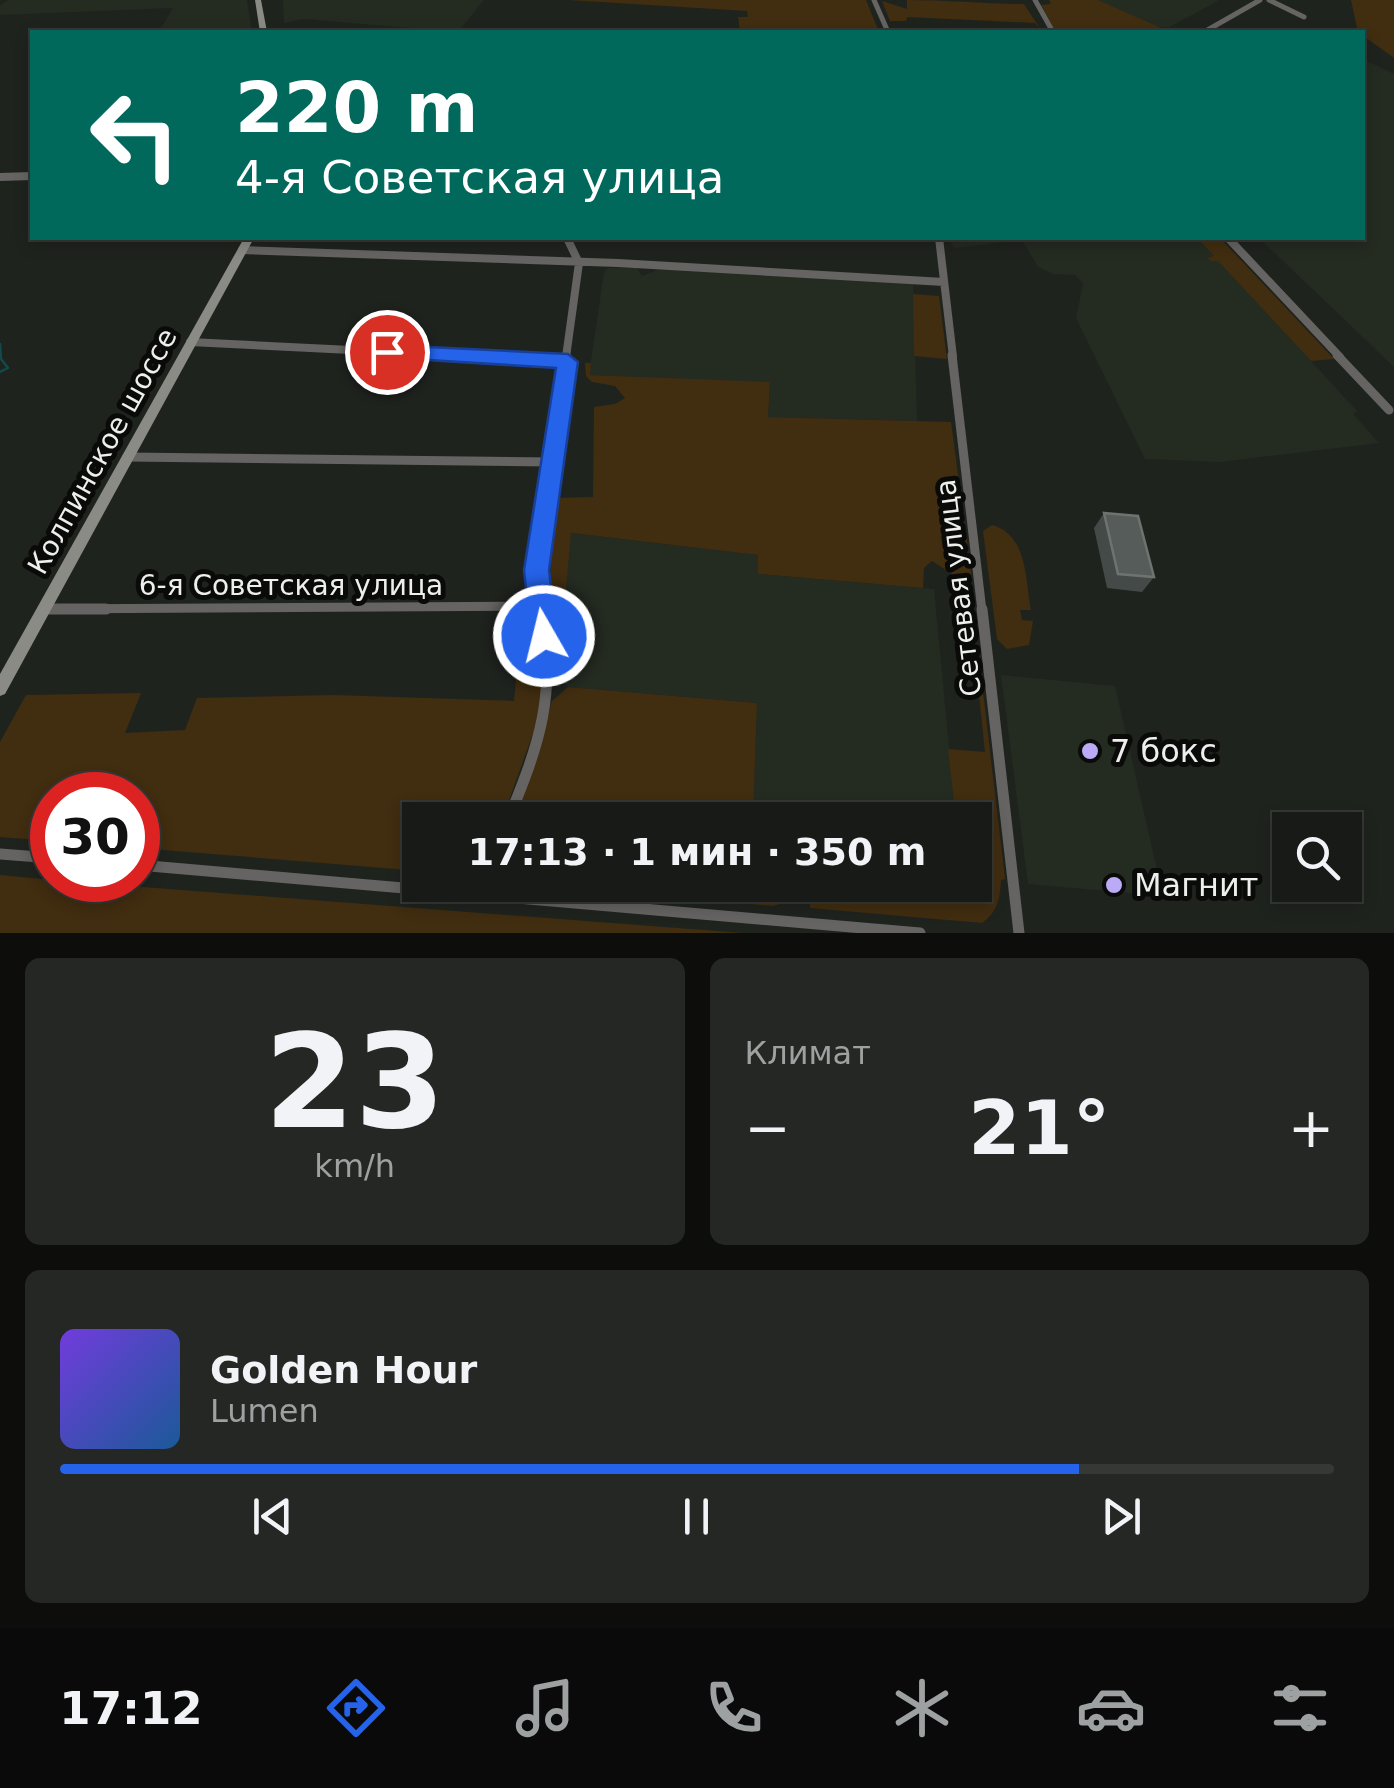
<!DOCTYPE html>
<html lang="ru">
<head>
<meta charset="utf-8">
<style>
	:root { --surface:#171a16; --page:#242723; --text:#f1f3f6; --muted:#9ea1a1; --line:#363835; --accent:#2563eb }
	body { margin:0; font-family:"DejaVu Sans",sans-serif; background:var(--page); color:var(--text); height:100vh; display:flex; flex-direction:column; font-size:38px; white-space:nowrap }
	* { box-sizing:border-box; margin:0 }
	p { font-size:32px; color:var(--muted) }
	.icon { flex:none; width:55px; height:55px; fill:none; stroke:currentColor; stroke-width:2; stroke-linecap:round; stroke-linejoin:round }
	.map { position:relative; height:933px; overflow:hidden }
	.side { display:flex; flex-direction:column; gap:25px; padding:25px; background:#0d0e0c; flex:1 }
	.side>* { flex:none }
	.banner { position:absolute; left:30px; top:30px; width:1335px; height:210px; border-radius:0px; box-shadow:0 5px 15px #0003,0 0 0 2px var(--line); background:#00695c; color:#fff; overflow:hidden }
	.buttons { position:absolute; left:1272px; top:812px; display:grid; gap:20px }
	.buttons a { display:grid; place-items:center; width:90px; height:90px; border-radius:0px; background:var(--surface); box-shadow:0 5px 15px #0003,0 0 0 2px var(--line); font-size:50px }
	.speed { position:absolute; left:30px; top:772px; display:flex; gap:20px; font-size:50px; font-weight:700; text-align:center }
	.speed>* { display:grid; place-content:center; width:130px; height:130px; border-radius:50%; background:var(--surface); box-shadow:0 5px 15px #0003,0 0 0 2px var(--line); line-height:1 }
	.speed .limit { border:15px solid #d22; background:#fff; color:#111 }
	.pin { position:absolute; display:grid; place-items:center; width:85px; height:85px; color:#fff; margin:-42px; border:5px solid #fff; border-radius:50%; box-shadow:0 2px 10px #0007 }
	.me { position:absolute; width:110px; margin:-55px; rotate:352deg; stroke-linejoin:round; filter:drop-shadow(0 0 8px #0008) }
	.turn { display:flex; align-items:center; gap:35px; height:210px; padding:0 40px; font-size:45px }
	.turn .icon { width:130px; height:130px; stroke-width:2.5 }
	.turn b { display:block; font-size:70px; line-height:85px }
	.big { font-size:75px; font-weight:800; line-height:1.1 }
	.side .widget { flex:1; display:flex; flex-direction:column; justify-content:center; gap:15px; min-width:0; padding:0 35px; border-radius:15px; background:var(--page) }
	.side .dial { align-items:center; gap:0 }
	.dial b { font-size:130px; line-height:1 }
	.song { display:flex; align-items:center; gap:30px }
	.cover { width:120px; height:120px; border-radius:15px; background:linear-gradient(135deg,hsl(260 70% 55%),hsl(210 70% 35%)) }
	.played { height:10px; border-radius:5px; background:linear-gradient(90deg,var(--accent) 80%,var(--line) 80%) }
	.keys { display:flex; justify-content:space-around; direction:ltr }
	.heat { display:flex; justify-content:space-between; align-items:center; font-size:55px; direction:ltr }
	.side .tiles { flex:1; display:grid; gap:25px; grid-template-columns:1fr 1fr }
	.widget:last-child { grid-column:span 2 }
	.trip { position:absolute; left:402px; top:802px; width:590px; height:100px; border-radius:0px; background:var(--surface); box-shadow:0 5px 15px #0003,0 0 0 2px var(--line); font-weight:800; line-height:100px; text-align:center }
	.tab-bar { display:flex; height:160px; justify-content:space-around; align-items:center; background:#090a09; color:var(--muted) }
	.tab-bar .icon { width:70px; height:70px }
	.tab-bar .on { color:var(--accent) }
	.tab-bar b { font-size:45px; color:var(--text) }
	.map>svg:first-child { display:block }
	.built { fill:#242b21 }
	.green { fill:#412d10 }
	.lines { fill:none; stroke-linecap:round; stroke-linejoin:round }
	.stream { stroke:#11494c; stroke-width:2.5 }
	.minor-far3 { stroke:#656462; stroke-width:5 }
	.minor-far2 { stroke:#656462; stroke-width:8 }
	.minor-far1 { stroke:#656462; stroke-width:9 }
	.minor { stroke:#656462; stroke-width:11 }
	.secondary { fill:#8b8b86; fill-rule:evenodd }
	.wall { fill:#444a47 }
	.building { fill:#565c59; stroke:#6e7370; stroke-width:2.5 }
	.route { fill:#2563eb; stroke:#184099; stroke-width:2.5 }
	.poi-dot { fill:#bbaaf6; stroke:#0a0b09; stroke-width:4 }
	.labels { text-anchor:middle; stroke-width:10; stroke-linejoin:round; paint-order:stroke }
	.street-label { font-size:28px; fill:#edefec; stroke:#0a0b09 }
	.near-poi-label { font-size:32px; fill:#edefec; stroke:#0a0b09; text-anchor:start }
</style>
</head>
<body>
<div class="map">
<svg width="1394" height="933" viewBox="0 0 1394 933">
	<rect width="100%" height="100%" fill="#1f231e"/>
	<path class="built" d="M 8,0 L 247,0 L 252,32 L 159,32 L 173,8 L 0,15 L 0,6 Z
		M 283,0 L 484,0 L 458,32 L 304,19 L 284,23 Z
		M 1098,0 L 1219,0 L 1168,28 L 1150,26 Z
		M 1363,59 L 1394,74 L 1394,367 L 1259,238 L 1362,238 Z
		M 949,238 L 1197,238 L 1215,257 L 1208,259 L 1218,260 L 1311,361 L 1357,411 L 1353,414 L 1379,443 L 1219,462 L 1145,459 L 1076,318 L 1083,284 L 1075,275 L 1053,274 L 1038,267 L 1022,240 L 954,248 Z
		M 608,268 L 637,268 L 642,276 L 658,270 L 677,270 L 913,283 L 917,421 L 768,417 L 770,383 L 589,375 L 604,272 Z
		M 570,533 L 758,555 L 758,574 L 934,589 L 956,820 L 753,820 L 757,703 L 568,687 L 558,677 Z
		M 1001,675 L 1115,686 L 1163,896 L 1028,884 Z
		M 751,885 L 963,885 L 965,902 L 796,889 Z"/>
	<path class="green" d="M 568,0 L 866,0 L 879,32 L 740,32 L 738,17 L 748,17 L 747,11 Z
		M 907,0 C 947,0 987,4 1024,4 L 1041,30 L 1035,23 L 907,17 L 906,21 L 890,21 L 882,1 L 907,9 Z
		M 1049,0 L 1098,0 L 1170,32 L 1056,32 L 1041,5 L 1051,4 Z
		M 1351,0 L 1394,0 L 1394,58 L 1358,32 Z
		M 1197,238 L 1220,238 L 1334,359 L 1311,361 L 1218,261 L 1210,261 L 1207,258 L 1214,256 Z
		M 913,294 L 939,296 L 947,359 L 914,356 Z
		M 585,363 L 591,363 L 590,375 L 770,382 L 768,417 L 951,422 L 972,579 L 964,582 L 932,561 L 924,568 L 923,588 L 758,574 L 758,555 L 571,533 L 558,677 L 549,607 L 554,498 L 593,497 L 594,407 L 615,404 L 625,398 L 615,386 L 592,382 L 586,376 Z
		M 992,525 C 1028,535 1025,579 1031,610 L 1020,610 L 1022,620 L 1033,621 L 1029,645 L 1007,649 L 997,639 L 983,531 Z
		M 535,610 L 545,665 L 540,714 L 502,820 L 420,820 L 420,871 L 138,848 L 138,795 L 52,795 L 52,841 L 0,837 L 0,742 L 26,695 L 141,693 L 125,733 L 185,730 L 197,698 L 334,695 L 514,701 L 523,611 Z
		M 980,666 L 1005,879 L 1001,880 C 1000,899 998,911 982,923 L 810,908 L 809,890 L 964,901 L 963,885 L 975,885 L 975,820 L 956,820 L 948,749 L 985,752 L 976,667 Z
		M 568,687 L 757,703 L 753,820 L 514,820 L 552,701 Z
		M 0,875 L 52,880 L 743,933 L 0,933 Z
		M 539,885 L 790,888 L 784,903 L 773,906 Z"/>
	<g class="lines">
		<path class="stream" d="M 0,344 L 1,359 L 8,368 L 0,372"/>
		<path class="minor-far3" d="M 874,0 L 888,32
			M 1035,0 L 1053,32
			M 1269,0 L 1304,17
			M 1204,32 L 1260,0"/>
		<path class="minor-far2" d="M 0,177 L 32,176
			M 939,238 L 953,357
			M 1228,238 L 1340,357
			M 242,250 L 618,263 L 944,282
			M 190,342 L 493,357
			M 566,357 L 579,263 L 567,238"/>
		<path class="minor-far1" d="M 444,355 L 567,361
			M 952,355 L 982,611
			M 1337,355 L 1389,410
			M 127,457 L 551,462
			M 44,609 L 538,606
			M 542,611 L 536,570 L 566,355"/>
		<path class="minor" d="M 44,609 L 106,609
			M 982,609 L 1019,933
			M 508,820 C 540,743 557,693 541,609
			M 0,854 L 52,858
			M 138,865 L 920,933"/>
		<path class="secondary" d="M 255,0 L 261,0 L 267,32 L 260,32 Z
			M 244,238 L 254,238 L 5,694 L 0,696 L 0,674 Z"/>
	</g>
	<path class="wall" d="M 1104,513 L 1154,577 L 1142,592 L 1107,588 L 1094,528 Z"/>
	<path class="building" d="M 1104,513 L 1138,516 L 1154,577 L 1118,574 Z"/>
	<path class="route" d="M 387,345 L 568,354 L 578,362 L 549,570 L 557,636 L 553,645 L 544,648 L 535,645 L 531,636 L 524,570 L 556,368 L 380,357 L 380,347 Z"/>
	<g class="poi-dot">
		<circle cx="1090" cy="751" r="10"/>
		<circle cx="1114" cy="885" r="10"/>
	</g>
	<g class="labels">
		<g class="street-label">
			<text transform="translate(102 451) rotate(-61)" y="10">Колпинское шоссе</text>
			<text x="291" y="595">6-я Советская улица</text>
			<text transform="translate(958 588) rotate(-97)" y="10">Сетевая улица</text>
		</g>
		<g class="near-poi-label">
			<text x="1110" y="762">7 бокс</text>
			<text x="1134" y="896">Магнит</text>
		</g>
	</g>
</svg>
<div class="buttons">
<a><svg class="icon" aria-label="search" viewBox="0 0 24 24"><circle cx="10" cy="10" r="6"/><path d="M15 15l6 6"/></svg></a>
</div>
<div class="speed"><div class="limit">30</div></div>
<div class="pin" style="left:387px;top:352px;background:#d93025"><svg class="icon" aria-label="arrive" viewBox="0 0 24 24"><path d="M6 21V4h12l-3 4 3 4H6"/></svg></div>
<svg class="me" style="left:544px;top:636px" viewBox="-20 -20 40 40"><circle r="17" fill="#2563eb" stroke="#fff" stroke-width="3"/><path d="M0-11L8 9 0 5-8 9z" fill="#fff"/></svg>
<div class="trip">17:13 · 1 мин · 350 m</div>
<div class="banner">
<div class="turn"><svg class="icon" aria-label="left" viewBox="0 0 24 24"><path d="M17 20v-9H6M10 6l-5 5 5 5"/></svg><div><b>220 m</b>4-я Советская улица</div></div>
</div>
</div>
<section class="side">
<div class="tiles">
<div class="widget dial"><b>23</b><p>km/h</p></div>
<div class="widget"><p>Климат</p>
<div class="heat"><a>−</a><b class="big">21°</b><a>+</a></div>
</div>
<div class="widget">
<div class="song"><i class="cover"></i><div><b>Golden Hour</b><p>Lumen</p></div></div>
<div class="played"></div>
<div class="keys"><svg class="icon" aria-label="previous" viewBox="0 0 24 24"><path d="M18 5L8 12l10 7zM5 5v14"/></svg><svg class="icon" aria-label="pause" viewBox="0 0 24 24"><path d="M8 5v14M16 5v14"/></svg><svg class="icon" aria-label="next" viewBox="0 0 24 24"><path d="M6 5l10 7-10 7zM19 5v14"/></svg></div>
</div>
</div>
</section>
<nav class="tab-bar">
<b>17:12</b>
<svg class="icon on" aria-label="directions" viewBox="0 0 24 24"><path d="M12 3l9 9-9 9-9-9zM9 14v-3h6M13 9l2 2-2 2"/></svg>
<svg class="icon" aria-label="music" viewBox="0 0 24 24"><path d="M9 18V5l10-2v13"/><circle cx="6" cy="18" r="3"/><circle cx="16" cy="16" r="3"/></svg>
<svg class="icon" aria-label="phone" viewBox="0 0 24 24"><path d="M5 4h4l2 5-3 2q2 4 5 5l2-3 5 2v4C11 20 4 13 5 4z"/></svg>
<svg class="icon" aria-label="climate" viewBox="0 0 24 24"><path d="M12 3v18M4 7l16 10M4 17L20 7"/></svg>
<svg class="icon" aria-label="car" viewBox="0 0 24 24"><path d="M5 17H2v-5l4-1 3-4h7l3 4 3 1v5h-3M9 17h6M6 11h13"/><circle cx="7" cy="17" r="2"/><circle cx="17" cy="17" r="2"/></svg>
<svg class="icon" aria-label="filters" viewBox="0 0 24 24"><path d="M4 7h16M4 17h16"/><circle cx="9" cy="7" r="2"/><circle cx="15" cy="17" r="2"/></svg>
</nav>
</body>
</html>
